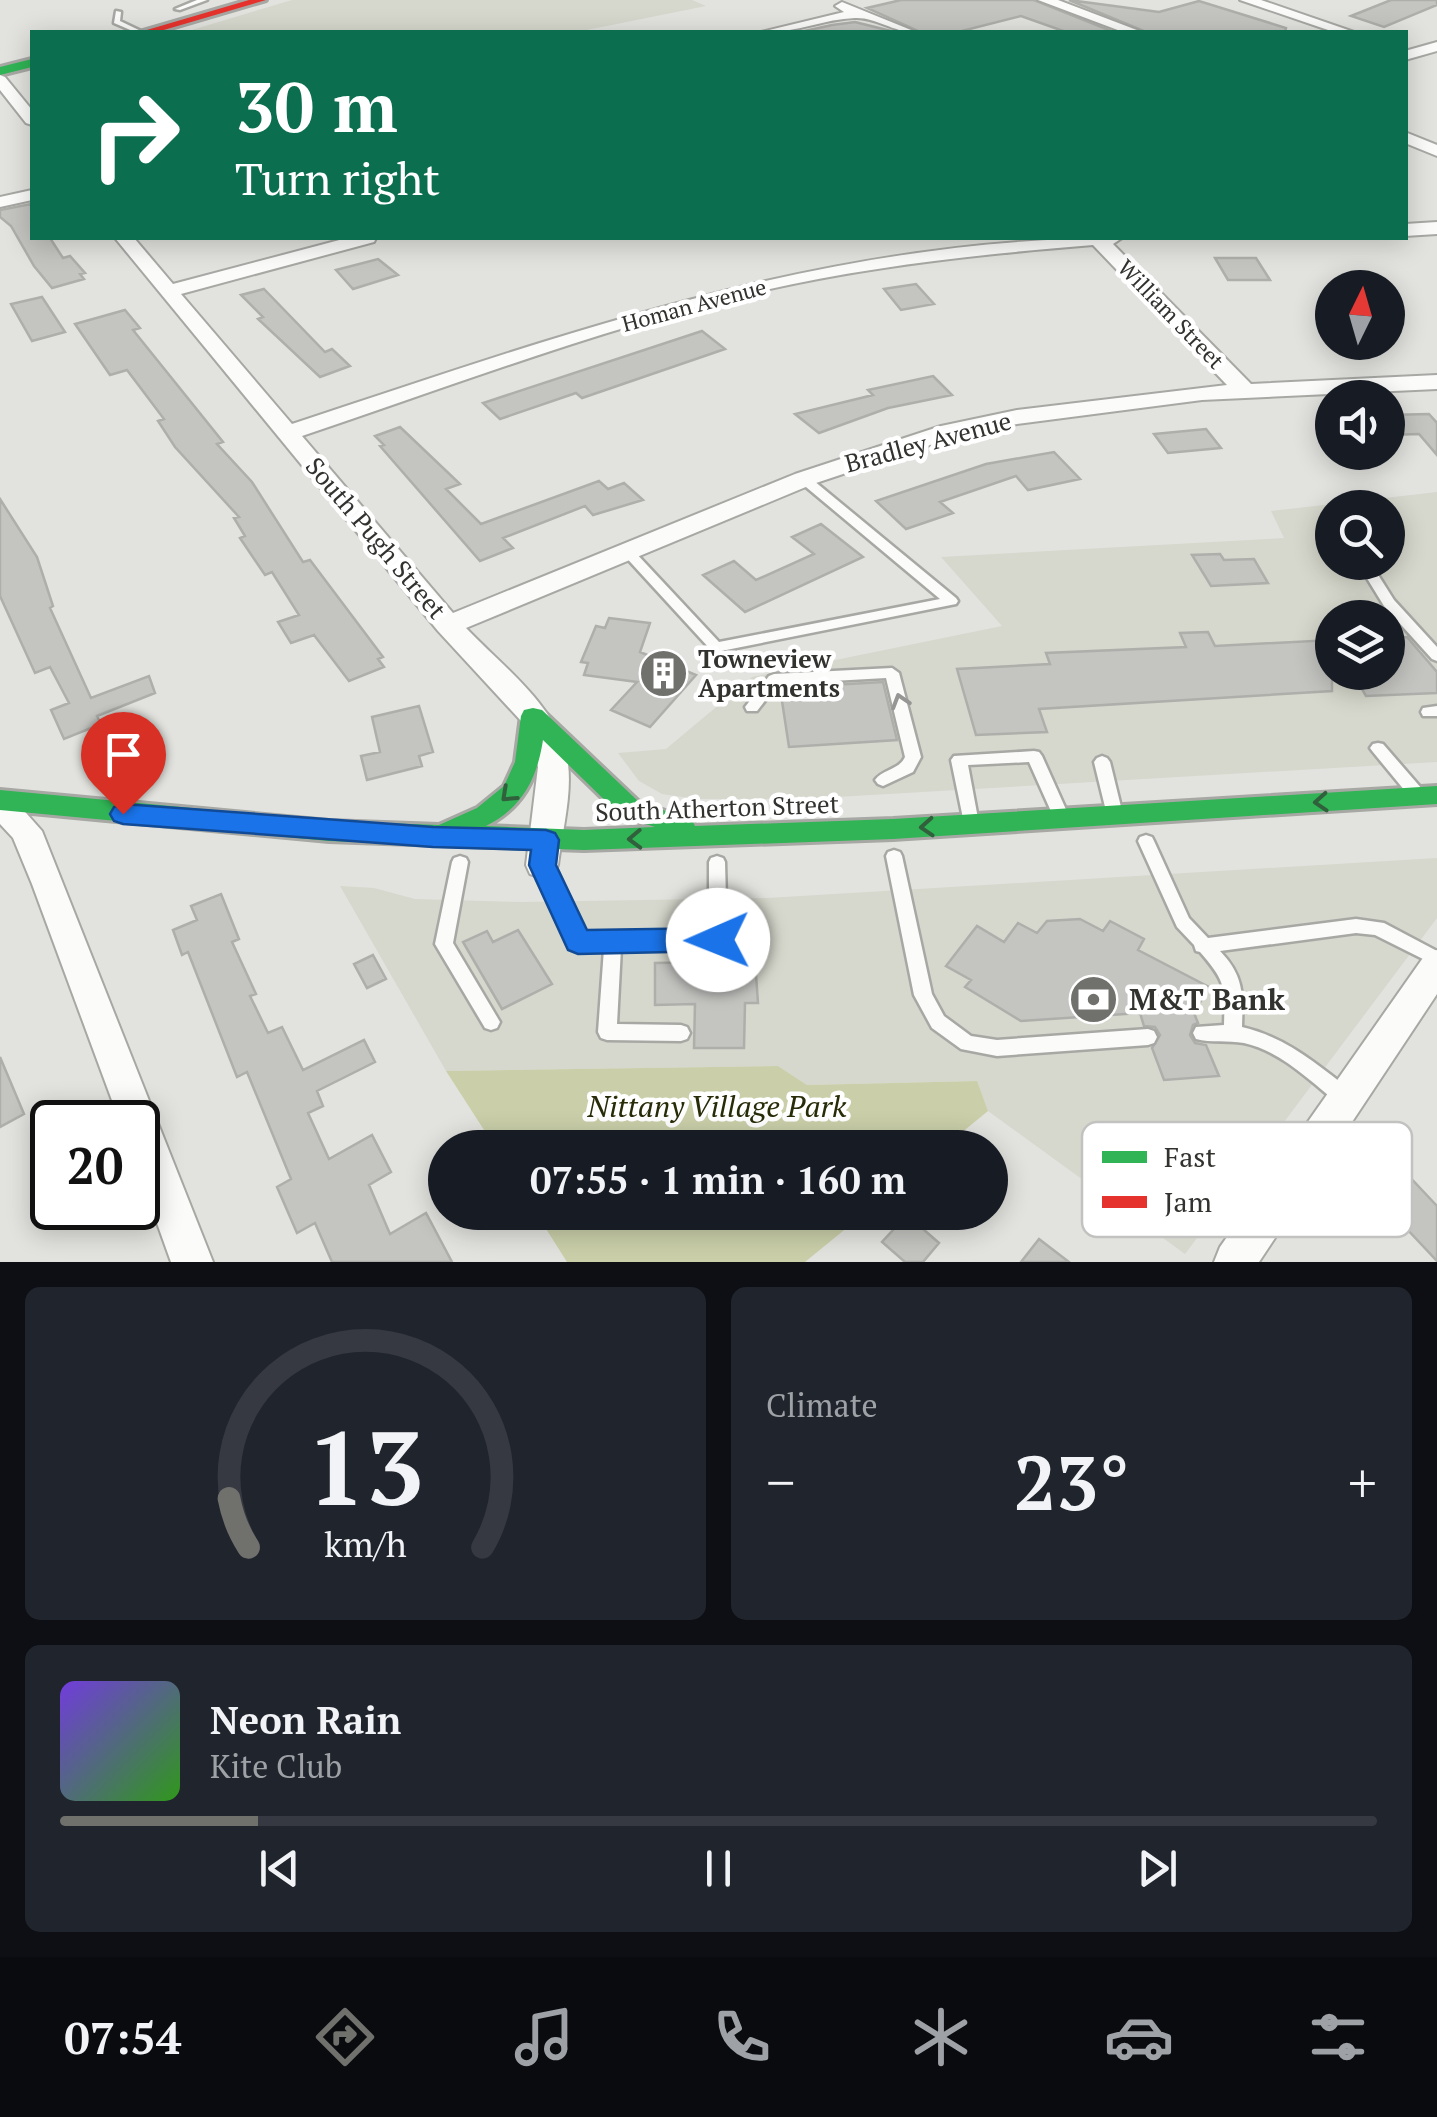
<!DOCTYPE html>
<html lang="en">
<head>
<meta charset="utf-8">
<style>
	:root { --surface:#171b24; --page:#20242c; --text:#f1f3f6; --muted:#9ea1a6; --line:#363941; --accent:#70706c }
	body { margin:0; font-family:"PT Serif",serif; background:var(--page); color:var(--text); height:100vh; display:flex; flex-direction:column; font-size:38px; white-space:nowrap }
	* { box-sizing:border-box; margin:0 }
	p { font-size:32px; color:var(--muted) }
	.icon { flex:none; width:55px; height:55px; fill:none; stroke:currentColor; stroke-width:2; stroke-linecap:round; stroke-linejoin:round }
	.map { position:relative; height:1262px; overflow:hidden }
	.details { display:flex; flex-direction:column; gap:25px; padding:25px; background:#0d0f14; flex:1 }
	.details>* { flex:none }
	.top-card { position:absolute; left:30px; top:30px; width:1378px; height:210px; border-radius:0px; box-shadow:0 5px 25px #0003; background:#0b6e4f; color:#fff; overflow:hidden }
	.needle { width:65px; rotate:5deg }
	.tools { position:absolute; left:1315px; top:270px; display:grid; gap:20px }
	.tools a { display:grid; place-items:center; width:90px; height:90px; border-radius:50%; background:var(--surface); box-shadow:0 5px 25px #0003; font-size:50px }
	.speed { position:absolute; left:30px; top:1100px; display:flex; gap:20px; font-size:50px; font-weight:700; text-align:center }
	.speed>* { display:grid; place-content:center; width:130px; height:130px; border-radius:50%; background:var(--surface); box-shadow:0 5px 25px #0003; line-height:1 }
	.speed .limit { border:5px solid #111; border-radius:15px; background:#fff; color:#111 }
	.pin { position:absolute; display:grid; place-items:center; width:85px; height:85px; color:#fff; margin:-102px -42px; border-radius:50% 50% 50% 0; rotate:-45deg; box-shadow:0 0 10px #0007 }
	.pin .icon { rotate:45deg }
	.me { position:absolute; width:110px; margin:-55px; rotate:269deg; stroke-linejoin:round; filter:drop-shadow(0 0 8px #0008) }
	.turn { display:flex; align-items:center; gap:35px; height:210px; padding:0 40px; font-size:45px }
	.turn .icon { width:130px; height:130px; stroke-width:2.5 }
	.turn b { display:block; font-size:70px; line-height:85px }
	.big { font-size:75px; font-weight:800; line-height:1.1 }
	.details .widget { flex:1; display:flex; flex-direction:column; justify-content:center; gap:15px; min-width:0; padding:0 35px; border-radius:15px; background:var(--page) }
	.details .dial { align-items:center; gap:0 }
	.dial svg { height:260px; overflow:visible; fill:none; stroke:var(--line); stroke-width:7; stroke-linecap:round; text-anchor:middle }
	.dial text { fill:var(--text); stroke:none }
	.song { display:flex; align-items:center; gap:30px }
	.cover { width:120px; height:120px; border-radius:15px; background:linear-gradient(135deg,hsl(260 70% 55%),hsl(110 70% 35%)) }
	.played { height:10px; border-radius:5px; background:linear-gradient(90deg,var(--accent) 15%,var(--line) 15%) }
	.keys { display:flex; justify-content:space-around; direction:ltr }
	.heat { display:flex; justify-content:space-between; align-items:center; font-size:55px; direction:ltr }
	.details .tiles { flex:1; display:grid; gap:25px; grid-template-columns:1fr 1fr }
	.widget:last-child { grid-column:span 2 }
	.trip { position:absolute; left:428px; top:1130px; width:580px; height:100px; border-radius:50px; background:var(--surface); box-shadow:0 5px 25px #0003; font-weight:800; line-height:100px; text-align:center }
	.dock { display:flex; height:160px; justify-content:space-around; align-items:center; background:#090b0e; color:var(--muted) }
	.dock .icon { width:70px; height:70px }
	.dock .active { color:var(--accent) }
	.dock b { font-size:45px; color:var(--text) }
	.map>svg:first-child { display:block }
	.built { fill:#d6d8cd; fill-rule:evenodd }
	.green { fill:#cacfa9 }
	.building { fill:#c4c5c1; stroke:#aeaeab; stroke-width:2.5 }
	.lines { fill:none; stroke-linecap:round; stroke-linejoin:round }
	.lane-casing { stroke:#a7a8a4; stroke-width:5 }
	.street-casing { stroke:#a7a8a4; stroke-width:4 }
	.fast-casing { stroke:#a7a8a4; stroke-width:6 }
	.jam-casing { stroke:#a7a8a4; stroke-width:6 }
	.lane { fill:#fbfbfa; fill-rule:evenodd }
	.street { fill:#fbfbfa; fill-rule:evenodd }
	.fast { fill:#30b455; fill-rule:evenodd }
	.jam { fill:#e5322d; fill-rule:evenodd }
	.oneway { stroke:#969694 }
	.oneway2 { stroke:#31603c }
	.route { fill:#1a73e8; stroke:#114b97; stroke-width:2.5 }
	.labels { text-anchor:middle; stroke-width:9; stroke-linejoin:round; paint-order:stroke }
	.far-street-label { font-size:22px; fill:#32322f; stroke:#fff }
	.street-label { font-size:25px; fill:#32322f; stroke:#fff }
	.poi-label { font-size:25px; font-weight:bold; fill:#32322f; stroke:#fff; text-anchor:start }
	.near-poi-label { font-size:30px; font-weight:bold; fill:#32322f; stroke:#fff; text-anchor:start }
	.near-park-label { font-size:30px; font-style:italic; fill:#292c08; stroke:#fff }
	.key { fill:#fff; stroke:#c2c2c1; stroke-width:2.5 }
	.key-label { font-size:28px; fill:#32322f }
</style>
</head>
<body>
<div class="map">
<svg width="1437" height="1262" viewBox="0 0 1437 1262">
	<rect width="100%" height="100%" fill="#e2e3de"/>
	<path class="built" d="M 292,0 L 692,0 L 706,6 L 577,32 L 185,32 Z
		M 1437,492 L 1437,762 L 802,799 L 696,799 L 662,794 L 639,781 L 618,753 L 666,749 L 752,677 L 1002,626 L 941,557 L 1284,538 L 1271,511 ZM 1332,508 L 1388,508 L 1388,562 L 1332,562 ZM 1332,618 L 1388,618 L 1388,672 L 1332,672 Z
		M 1437,858 L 1437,918 L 1185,1254 L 988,1111 L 976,1081 L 807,1085 L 778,1066 L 446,1071 L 340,886 L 374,888 L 415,899 L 521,902 L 767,898 Z"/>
	<path class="green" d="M 778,1066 L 807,1085 L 977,1081 L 988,1111 L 944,1147 L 495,1147 L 446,1071 Z
		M 536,1213 L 865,1213 L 805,1262 L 567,1262 Z"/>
	<path class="building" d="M 901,0 L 1034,0 L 1114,32 L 1066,32 L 1021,16 L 958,32 L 920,32 L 867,8 Z
		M 1069,0 L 1159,12 L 1199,1 L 1286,28 L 1285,32 L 1146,32 Z
		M 1391,0 L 1437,0 L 1437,5 L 1384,27 L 1351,16 Z
		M 855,22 L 895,32 L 800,32 L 832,25 Z
		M 31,204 L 32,238 L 50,238 L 63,258 L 70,256 L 85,273 L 80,274 L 84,279 L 52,288 L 34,266 L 11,226 L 0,217 L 0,210 Z
		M 1215,258 L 1256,258 L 1270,280 L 1228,280 Z
		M 378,259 L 398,275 L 353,289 L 336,270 Z
		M 916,284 L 934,304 L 901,310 L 884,289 Z
		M 264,289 L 325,352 L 332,349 L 350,366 L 320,377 L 258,319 L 263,317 L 241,295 Z
		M 42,297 L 65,332 L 32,341 L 11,304 Z
		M 125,310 L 140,328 L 133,330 L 223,442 L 217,444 L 252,482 L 303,562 L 310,560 L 383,657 L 378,659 L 384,667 L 349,681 L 314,635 L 291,643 L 278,622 L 299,615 L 272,572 L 265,575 L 240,538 L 245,536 L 234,518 L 239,517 L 175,447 L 158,421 L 164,419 L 127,370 L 110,375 L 75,324 Z
		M 702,331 L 725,349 L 582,398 L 576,393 L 500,419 L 483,403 Z
		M 933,376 L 952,395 L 888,408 L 819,433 L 795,414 L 873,395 L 868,390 Z
		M 1429,414 L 1437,423 L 1437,455 L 1419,434 L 1388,435 L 1388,415 Z
		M 400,427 L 460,484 L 446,489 L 481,524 L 599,481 L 608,489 L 624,483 L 643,500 L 593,515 L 585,506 L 503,538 L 513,548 L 480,561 L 380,446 L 384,445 L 375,436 Z
		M 1206,429 L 1221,448 L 1168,453 L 1154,434 Z
		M 1054,452 L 1080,479 L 1028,490 L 1016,476 L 940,502 L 953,513 L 906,529 L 876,501 L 986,464 Z
		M 0,499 L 37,557 L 53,606 L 50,608 L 91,698 L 149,676 L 155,693 L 97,716 L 101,724 L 64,739 L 51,710 L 69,703 L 50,667 L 35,673 L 0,596 Z
		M 821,524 L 863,557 L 745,612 L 703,575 L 734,561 L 756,580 L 814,554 L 792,537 Z
		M 1220,554 L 1224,560 L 1254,559 L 1268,583 L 1211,586 L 1192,555 Z
		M 609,618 L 650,623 L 640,652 L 696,675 L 650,727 L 611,710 L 637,682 L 584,675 L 588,663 L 581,662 L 596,626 L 605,628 Z
		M 1208,632 L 1215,646 L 1332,640 L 1332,691 L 1039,709 L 1047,732 L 976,735 L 957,669 L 1050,664 L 1046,653 L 1186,647 L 1180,633 Z
		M 1407,637 L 1437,672 L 1437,693 L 1366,696 L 1352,672 L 1388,672 L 1388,638 Z
		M 883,682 L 897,740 L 789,747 L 780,688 Z
		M 419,706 L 433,752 L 419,756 L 422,766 L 367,780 L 361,756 L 380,752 L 372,717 Z
		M 221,894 L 239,939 L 232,942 L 256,994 L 250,996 L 268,1033 L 282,1027 L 303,1070 L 364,1040 L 375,1062 L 317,1091 L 323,1106 L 308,1113 L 329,1159 L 372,1135 L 391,1172 L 369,1185 L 390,1234 L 426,1213 L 452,1262 L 332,1262 L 315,1223 L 297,1233 L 277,1187 L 291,1179 L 247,1072 L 237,1077 L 188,952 L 182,955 L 173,930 L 197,920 L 191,906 Z
		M 1080,919 L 1103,931 L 1110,921 L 1144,939 L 1138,950 L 1209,987 L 1194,1013 L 1198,1023 L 1193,1025 L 1190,1035 L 1195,1043 L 1206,1045 L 1219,1076 L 1164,1080 L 1152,1048 L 1160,1035 L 1155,1027 L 1144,1026 L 1140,1013 L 1021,1021 L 965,987 L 971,980 L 946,966 L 977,926 L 1004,942 L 1018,923 L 1037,933 L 1047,921 Z
		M 518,930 L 552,984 L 502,1009 L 463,942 L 487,931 L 493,942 Z
		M 373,955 L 386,979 L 367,988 L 354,964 Z
		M 755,961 L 758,1003 L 745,1003 L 744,1048 L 694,1048 L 695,1004 L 655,1005 L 655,963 Z
		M 0,1057 L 24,1114 L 0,1127 Z
		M 1406,1173 L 1437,1206 L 1437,1261 L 1374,1194 Z
		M 907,1215 L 939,1243 L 923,1262 L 905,1262 L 882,1242 Z
		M 1039,1239 L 1069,1262 L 1021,1262 Z"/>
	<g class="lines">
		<defs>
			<path id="lane" d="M 197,0 L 207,0 L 180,10 L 175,9 Z
				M 116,11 L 121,12 L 120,21 L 143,32 L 135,32 L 114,23 Z
				M 804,475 L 808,476 L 956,598 L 958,601 L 956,604 L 716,652 L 711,650 L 622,553 L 628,549 L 633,550 L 719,642 L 940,599 L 800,482 L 798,479 Z
				M 1357,562 L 1370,562 L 1394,600 L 1437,647 L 1437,661 L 1432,659 L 1384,606 Z
				M 892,668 L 899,673 L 921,757 L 913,772 L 883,786 L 878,784 L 875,780 C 883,769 899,770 905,757 L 886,678 L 778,684 L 757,711 L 747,711 L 745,707 L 769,676 L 774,674 Z
				M 1437,706 L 1437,716 L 1423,716 L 1421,712 L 1423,708 Z
				M 1378,743 L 1383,744 L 1422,789 L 1424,793 L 1422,797 L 1410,797 L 1373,752 L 1370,748 L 1373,744 Z
				M 1034,751 L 1039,752 L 1042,756 L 1068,814 L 1066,818 L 1060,820 L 1054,818 L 1029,762 L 968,765 L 979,824 L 977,828 L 971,830 L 965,828 L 951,760 L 954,756 Z
				M 1102,756 L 1107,758 L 1110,762 L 1123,815 L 1121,819 L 1115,821 L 1109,819 L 1107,815 L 1094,762 L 1097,758 Z
				M 1146,835 L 1152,837 L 1154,841 L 1189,918 L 1208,938 L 1356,919 L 1384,923 L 1437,951 L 1437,966 L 1375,935 L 1356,933 L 1220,951 C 1244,976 1243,994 1242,1027 C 1286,1037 1318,1065 1353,1092 L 1355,1098 L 1353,1104 L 1346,1107 L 1339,1104 C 1311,1082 1281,1051 1244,1043 C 1228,1040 1211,1043 1196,1039 L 1193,1033 L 1196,1027 L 1224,1025 C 1225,986 1226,982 1200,952 L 1196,951 L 1194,945 L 1177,927 L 1138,841 L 1140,837 Z
				M 894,850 L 900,852 L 902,856 L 932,994 L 944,1016 L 971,1036 L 997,1040 L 1148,1029 L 1154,1031 L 1157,1037 L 1154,1043 L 1148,1045 L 997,1056 L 961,1049 L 932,1028 L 914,995 L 886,856 L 888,852 Z
				M 460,856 L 466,858 L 468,862 L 453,943 L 500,1022 L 497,1028 L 491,1030 L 485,1028 L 435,944 L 452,862 L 454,858 Z
				M 717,856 L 723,858 L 725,862 L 727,939 L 724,944 L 718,946 L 621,948 L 617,1024 L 681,1025 L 687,1027 L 690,1033 L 687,1039 L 681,1041 L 607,1040 L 601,1038 L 598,1032 L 604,949 L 579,949 L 573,947 L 534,865 L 536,860 L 542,859 L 548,860 L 584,935 L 709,932 L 709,862 L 711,858 Z"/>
			<path id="street" d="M 1038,0 L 1058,0 L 1142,32 L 1123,32 Z
				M 1240,0 L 1261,0 L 1354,32 L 1334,32 Z
				M 842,2 L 916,32 C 894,33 876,17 855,18 C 823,19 794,34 761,32 L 844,12 L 835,6 Z
				M 1437,42 L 1437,51 L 1405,60 L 1405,51 Z
				M 0,75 L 5,77 L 32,110 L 32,125 L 26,123 L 0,90 Z
				M 1405,132 L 1437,145 L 1437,156 L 1405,143 Z
				M 32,190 L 32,200 L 0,207 L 0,197 Z
				M 1437,222 L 1437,234 L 1405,236 L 1405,224 Z
				M 115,238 L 134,238 L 173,284 L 347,238 L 376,238 L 374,242 L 181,294 L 292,424 C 567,333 829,238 1122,238 L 1113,244 L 1251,384 L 1437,375 L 1437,389 L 1202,400 L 1017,424 L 954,437 L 813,484 L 466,628 C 502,666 561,709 568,764 C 572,795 562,833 558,865 L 554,874 L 542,878 L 530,874 L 526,865 L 538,767 L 533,743 L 522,722 L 438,631 ZM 1093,245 L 1227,385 L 1017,410 L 941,426 L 795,474 L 453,613 L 302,436 C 454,385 605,327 761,291 C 870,266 982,254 1093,245 Z
				M 0,792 L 11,796 L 42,831 L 213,1262 L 171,1262 L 138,1170 L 138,1122 L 120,1122 L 32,884 L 13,838 L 0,824 Z
				M 1437,950 L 1437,994 L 1259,1262 L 1214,1262 L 1220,1247 L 1425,955 Z"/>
			<path id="fast" d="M 32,59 L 32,67 L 0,75 L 0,67 Z
				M 533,708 L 542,710 L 639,802 L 692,820 L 695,826 L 893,819 L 1437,786 L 1437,804 L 893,839 L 584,850 L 329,841 L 0,810 L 0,790 L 329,821 L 439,825 L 477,808 L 504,786 L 515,762 L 521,716 L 524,710 ZM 543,740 L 621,816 L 655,827 L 584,830 L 486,826 C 522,808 537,779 543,740 Z"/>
			<path id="jam" d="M 249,0 L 266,0 L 157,32 L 140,32 Z"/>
		</defs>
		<use href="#lane" class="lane-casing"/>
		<use href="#street" class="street-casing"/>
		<use href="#fast" class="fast-casing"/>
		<use href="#jam" class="jam-casing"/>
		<use href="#lane" class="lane"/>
		<use href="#street" class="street"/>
		<use href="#fast" class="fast"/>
		<use href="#jam" class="jam"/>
	</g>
	<defs><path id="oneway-chevron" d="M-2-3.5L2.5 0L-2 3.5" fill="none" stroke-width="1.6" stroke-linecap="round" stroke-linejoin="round" transform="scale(2.5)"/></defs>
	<use class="oneway" href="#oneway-chevron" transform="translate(900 701) rotate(-107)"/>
	<g class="oneway2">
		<use href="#oneway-chevron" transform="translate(508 795) rotate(137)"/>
		<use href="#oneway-chevron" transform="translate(1321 802) rotate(176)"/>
		<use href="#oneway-chevron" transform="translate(927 827) rotate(176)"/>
		<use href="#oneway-chevron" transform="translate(635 839) rotate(178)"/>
	</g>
	<path class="route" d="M 123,804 L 433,827 L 546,830 L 555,833 L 559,840 L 556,865 L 587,930 L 718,928 L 728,931 L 732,940 L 728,948 L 718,951 L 578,954 L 568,950 L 529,865 L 531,850 L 433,847 L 123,824 L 114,821 L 110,814 L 114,807 Z"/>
	<defs>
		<symbol id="building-disc" viewBox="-11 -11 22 22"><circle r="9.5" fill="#70706c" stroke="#fff"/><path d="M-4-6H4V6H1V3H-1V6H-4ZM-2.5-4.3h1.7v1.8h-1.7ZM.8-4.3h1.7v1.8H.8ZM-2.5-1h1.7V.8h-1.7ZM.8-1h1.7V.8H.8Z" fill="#fff"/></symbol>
		<symbol id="bank-disc" viewBox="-11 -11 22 22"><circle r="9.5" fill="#70706c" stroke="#fff"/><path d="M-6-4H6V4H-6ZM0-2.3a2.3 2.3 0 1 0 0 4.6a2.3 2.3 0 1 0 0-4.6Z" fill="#fff"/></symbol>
	</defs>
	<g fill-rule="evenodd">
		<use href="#building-disc" x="636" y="646" width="55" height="55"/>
		<use href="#bank-disc" x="1066" y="972" width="55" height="55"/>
	</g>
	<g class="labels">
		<g class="far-street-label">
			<text transform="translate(694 305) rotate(-15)" y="8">Homan Avenue</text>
			<text transform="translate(1171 314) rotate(46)" y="8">William Street</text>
		</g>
		<g class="street-label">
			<text transform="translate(928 442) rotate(-15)" y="9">Bradley Avenue</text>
			<text transform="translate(376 538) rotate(50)" y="9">South Pugh Street</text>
			<text transform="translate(717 808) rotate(-2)" y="9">South Atherton Street</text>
		</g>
		<g class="poi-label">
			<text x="698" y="668">Towneview<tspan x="698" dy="29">Apartments</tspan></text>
		</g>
		<g class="near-poi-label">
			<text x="1129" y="1010">M&amp;T Bank</text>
		</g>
		<g class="near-park-label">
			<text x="717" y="1117">Nittany Village Park</text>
		</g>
	</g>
	<rect x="1082" y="1122" width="330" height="115" rx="15" class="key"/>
	<rect x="1102" y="1151" width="45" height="12" fill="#30b455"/>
	<rect x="1102" y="1196" width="45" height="12" fill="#e5322d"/>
	<g class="key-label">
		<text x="1164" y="1167">Fast</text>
		<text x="1164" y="1212">Jam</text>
	</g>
</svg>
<div class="tools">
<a><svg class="needle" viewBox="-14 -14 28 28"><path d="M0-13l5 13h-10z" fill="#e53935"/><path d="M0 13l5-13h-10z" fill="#9ea1a6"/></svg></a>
<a><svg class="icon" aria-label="sound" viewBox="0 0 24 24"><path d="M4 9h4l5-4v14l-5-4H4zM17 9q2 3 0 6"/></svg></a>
<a><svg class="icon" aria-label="search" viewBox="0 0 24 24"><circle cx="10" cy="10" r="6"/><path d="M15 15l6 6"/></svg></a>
<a><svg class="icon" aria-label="layers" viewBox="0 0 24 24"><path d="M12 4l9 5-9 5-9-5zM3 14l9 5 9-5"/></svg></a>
</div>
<div class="speed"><div class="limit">20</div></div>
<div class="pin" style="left:123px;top:814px;background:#d93025"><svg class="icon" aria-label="arrive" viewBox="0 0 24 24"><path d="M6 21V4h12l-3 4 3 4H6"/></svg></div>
<svg class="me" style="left:718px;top:940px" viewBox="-20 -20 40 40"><circle r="19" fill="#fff"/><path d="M0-13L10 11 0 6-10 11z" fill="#1a73e8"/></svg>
<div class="trip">07:55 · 1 min · 160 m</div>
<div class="top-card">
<div class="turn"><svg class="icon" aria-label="right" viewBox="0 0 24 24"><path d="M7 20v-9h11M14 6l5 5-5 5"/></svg><div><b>30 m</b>Turn right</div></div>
</div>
</div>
<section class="details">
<div class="tiles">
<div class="widget dial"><svg viewBox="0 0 100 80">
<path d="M14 69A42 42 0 1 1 86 69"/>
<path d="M14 69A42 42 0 0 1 8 54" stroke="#70706c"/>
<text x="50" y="56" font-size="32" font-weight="700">13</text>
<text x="50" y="72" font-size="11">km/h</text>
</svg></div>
<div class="widget"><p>Climate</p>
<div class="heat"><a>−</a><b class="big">23°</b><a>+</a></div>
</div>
<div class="widget">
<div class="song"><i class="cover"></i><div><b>Neon Rain</b><p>Kite Club</p></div></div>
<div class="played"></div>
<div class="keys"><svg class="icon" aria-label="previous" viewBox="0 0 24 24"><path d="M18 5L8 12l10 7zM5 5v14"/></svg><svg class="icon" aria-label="pause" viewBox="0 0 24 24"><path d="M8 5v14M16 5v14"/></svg><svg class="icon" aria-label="next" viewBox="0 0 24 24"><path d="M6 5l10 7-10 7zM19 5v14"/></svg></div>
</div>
</div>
</section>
<nav class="dock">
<b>07:54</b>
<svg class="icon active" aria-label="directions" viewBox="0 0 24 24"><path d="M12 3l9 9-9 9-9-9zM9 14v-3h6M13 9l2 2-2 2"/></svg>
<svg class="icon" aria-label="music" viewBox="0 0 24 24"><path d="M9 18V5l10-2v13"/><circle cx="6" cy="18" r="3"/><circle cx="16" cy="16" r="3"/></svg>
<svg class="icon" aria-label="phone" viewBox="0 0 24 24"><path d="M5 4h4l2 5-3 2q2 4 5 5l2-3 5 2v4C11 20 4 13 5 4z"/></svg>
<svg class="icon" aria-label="climate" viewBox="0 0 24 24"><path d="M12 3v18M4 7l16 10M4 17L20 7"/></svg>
<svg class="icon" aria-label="car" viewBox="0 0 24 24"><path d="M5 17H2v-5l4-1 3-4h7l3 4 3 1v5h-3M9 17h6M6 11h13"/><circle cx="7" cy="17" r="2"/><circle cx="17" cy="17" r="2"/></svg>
<svg class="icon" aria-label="filters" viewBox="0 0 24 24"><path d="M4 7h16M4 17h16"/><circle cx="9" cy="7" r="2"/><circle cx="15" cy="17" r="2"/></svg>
</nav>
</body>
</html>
